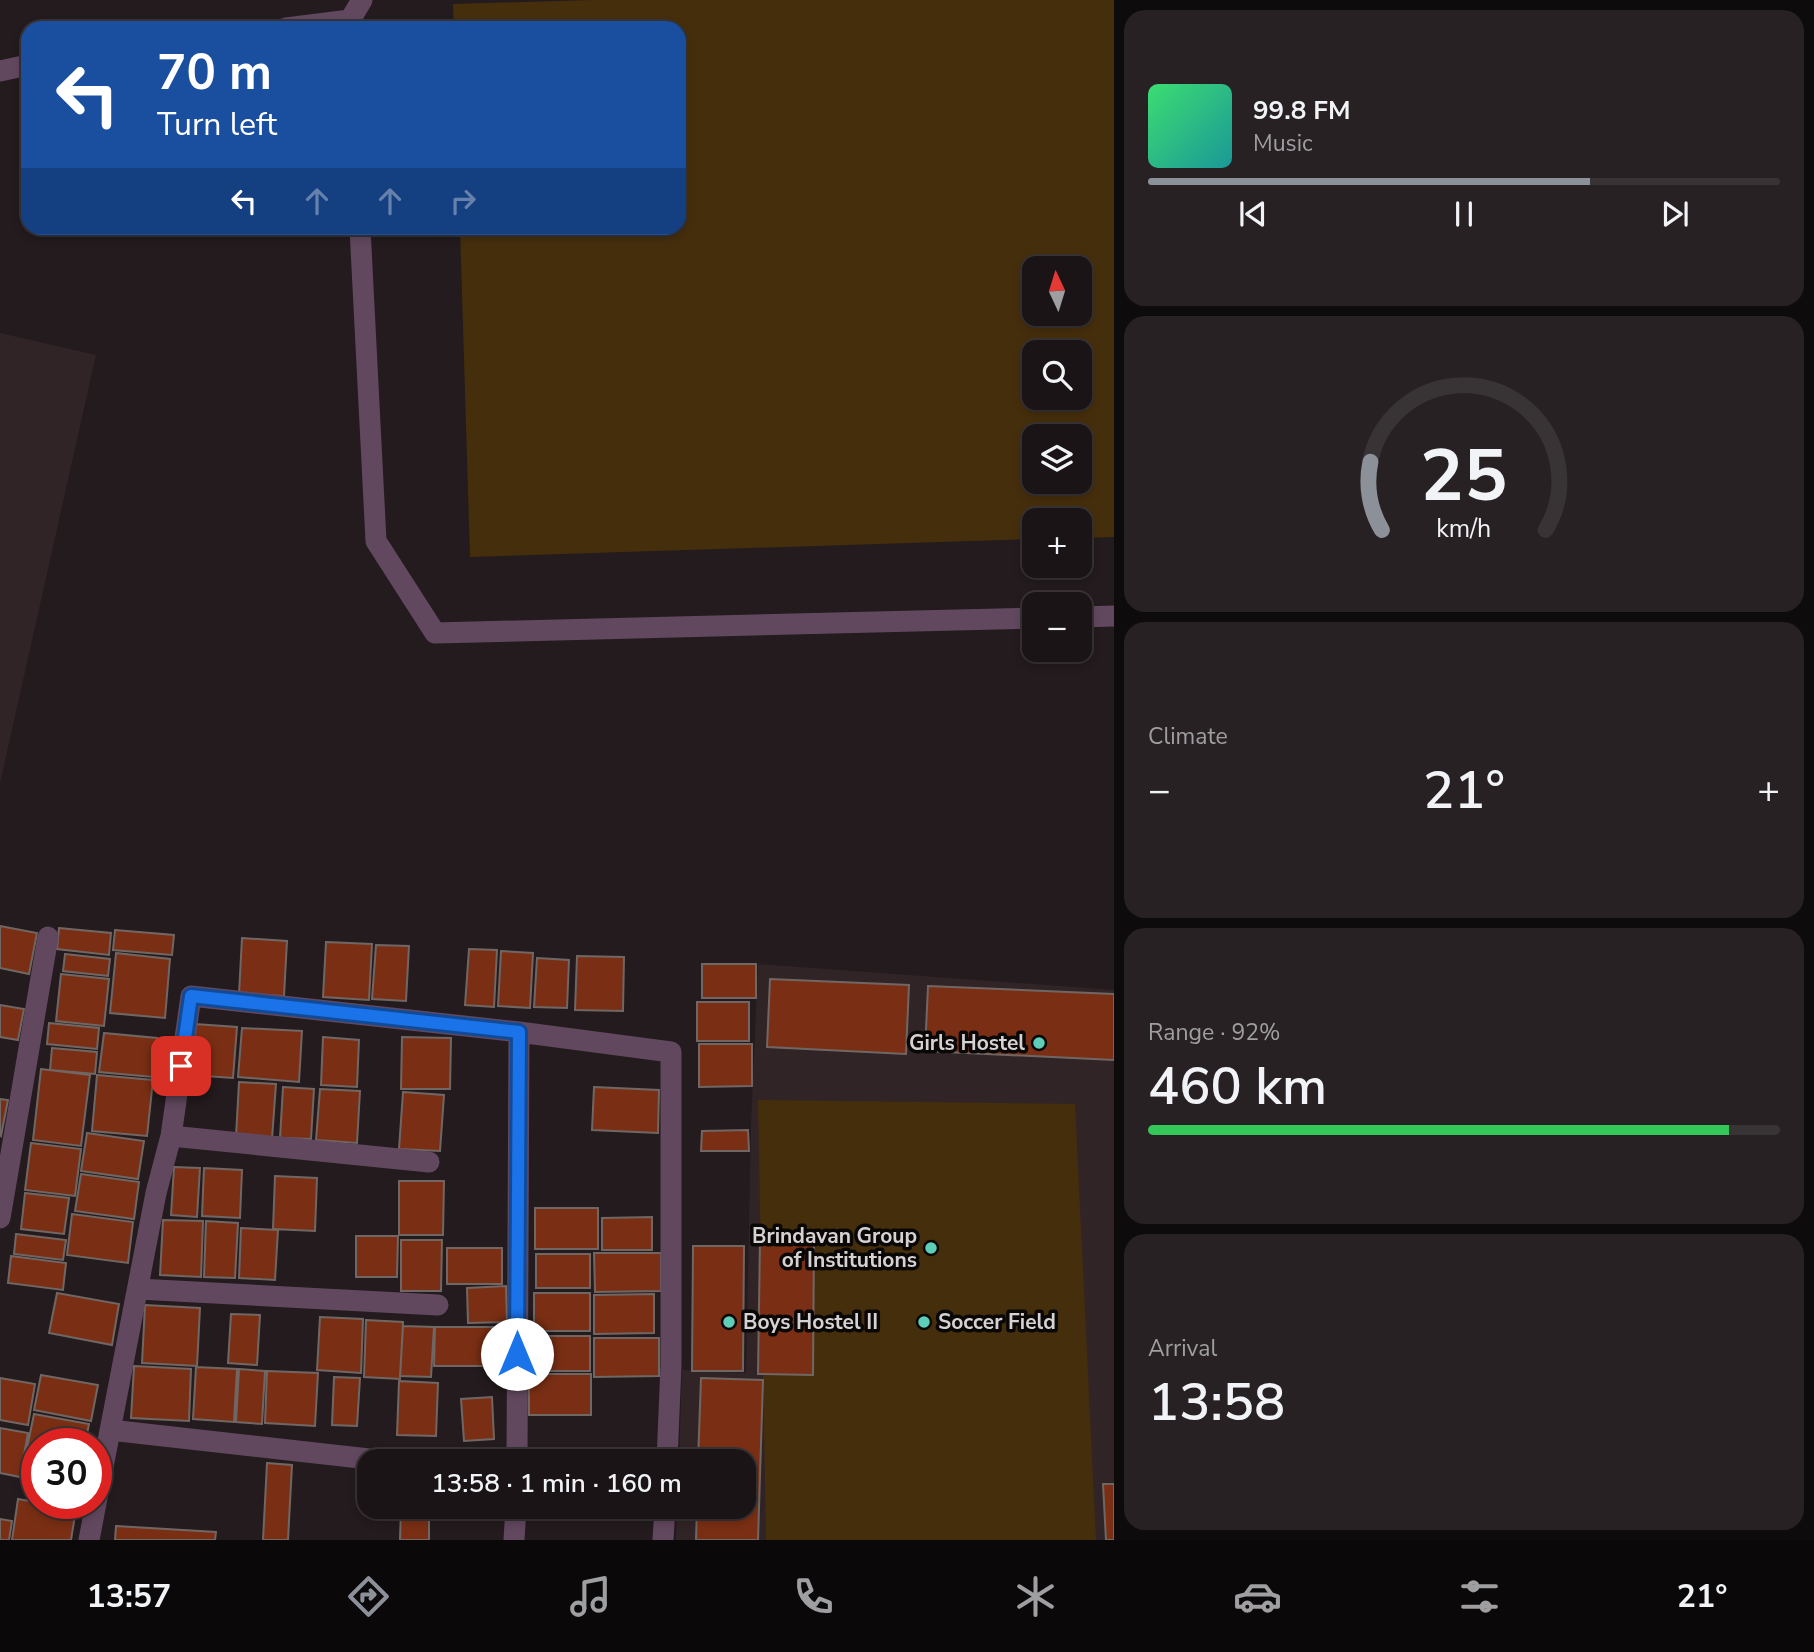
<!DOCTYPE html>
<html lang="en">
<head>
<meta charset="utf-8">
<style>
	:root { --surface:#1a1416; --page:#272123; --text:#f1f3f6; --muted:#9f9ea1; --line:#383335; --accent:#8c9099 }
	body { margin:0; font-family:"Nunito Sans",sans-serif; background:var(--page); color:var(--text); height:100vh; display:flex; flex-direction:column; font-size:26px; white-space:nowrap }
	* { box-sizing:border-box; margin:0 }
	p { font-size:23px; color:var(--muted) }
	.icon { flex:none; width:38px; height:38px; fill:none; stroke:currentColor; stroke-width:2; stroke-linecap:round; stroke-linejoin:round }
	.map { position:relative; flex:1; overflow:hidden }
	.side { display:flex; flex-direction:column; gap:10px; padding:10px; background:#0e0b0c; width:700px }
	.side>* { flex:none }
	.banner { position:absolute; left:21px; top:21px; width:665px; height:214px; border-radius:21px; box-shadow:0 4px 10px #0003,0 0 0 2px var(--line); background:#1a4fa0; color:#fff; overflow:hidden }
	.needle { width:46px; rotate:356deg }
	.controls { position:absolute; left:1022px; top:256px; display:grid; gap:14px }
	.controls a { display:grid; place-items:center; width:70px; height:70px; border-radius:14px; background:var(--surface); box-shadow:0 4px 10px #0003,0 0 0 2px var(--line); font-size:35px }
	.speed { position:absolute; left:21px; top:1428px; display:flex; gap:14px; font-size:35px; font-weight:700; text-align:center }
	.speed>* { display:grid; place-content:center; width:91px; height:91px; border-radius:50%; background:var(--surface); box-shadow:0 4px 10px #0003,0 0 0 2px var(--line); line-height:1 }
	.speed .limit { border:10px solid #d22; background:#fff; color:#111 }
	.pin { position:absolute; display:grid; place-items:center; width:60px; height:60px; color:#fff; margin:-30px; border-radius:14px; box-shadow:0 4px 10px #0006 }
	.me { position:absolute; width:77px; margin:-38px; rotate:0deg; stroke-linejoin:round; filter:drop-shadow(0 0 5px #0008) }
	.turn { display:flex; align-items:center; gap:24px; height:147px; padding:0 21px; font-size:32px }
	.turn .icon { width:91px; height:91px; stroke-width:2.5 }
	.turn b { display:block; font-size:49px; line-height:60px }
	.lanes { display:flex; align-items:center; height:66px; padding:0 21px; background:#0003; justify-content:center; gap:35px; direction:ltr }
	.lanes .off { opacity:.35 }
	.big { font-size:52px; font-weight:600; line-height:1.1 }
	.side .tile { flex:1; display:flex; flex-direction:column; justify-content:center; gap:10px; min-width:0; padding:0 24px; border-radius:21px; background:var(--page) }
	.side .dial { align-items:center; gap:0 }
	.dial svg { height:182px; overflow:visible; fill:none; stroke:var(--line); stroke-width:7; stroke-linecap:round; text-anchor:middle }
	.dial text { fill:var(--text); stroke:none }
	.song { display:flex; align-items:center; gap:21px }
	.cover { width:84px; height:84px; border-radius:10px; background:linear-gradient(135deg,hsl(140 70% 55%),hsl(180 70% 35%)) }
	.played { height:7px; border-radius:4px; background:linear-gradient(90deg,var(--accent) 70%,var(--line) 70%) }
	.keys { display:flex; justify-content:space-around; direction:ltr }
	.heat { display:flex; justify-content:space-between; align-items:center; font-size:38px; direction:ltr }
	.charge { height:10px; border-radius:5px; background:linear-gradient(90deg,#34c759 92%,var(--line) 0) }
	.trip { position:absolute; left:357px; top:1449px; width:399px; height:70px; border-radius:21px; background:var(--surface); box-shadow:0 4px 10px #0003,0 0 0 2px var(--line); font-weight:600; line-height:70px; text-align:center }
	.tab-bar { display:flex; height:112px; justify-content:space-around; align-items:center; background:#0a0809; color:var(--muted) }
	.tab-bar .icon { width:49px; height:49px }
	.tab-bar .current { color:var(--accent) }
	.tab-bar b { font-size:32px; color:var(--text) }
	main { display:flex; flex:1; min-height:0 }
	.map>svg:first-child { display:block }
	.built { fill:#312426 }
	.green { fill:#452e0c; fill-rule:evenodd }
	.building { fill:#7a2f14; stroke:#706764; stroke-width:2 }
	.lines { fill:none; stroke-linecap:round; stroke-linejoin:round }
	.minor { stroke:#62485f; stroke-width:21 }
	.route-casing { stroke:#114b97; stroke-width:18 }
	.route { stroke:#1a73e8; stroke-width:12 }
	.poi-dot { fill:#5eceb8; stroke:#0a0707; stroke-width:2.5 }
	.labels { text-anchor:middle; stroke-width:7; stroke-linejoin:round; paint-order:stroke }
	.poi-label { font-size:21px; font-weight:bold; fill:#d6d1d2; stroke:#0a0707; text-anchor:end }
</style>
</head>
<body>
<main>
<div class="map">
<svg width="1114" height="1540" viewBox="0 0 1114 1540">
	<rect width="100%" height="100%" fill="#231b1d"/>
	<path class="built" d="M 0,333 L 96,355 L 0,783 Z
		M 758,964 L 1114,990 L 1114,1540 L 676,1540 L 677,1507 L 744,1507 L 744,1461 L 679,1461 L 682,1370 L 746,1373 L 751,1125 Z"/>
	<path class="green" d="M 591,0 L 1114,0 L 1114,537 L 1080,538 L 1080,520 L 1034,520 L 1034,539 L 470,557 L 460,228 L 679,228 L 679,28 L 454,28 L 453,4 ZM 1034,268 L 1080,268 L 1080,313 L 1034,313 ZM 1034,352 L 1080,352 L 1080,397 L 1034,397 ZM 1034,436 L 1080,436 L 1080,481 L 1034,481 Z
		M 758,1100 L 1075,1104 L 1096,1540 L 766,1540 Z"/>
	<path class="building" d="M 0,926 L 37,933 L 29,974 L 0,968 Z
		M 59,928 L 111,933 L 109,955 L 57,949 Z
		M 115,930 L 174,935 L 172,955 L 113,950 Z
		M 242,938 L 287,941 L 284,996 L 239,994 Z
		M 326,942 L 372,944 L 369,1000 L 323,997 Z
		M 376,945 L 409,946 L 406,1001 L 372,999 Z
		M 469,949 L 497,950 L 494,1007 L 465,1005 Z
		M 501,951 L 533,953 L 530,1008 L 498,1006 Z
		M 116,953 L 170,959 L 165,1018 L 110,1013 Z
		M 65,954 L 110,959 L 108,976 L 63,971 Z
		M 577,956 L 624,957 L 623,1011 L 575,1010 Z
		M 537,958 L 569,960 L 567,1008 L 534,1007 Z
		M 702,964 L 756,964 L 756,998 L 702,998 Z
		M 61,974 L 109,979 L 104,1026 L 56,1021 Z
		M 770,979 L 909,985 L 906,1054 L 767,1047 Z
		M 928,986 L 1114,994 L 1114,1060 L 925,1051 Z
		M 697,1002 L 749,1002 L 749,1041 L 697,1041 Z
		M 0,1005 L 24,1009 L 18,1040 L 0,1037 Z
		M 49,1023 L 99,1028 L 97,1049 L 47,1044 Z
		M 195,1024 L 237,1027 L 233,1078 L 192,1075 Z
		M 242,1028 L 302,1031 L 299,1082 L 238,1077 Z
		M 104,1033 L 157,1038 L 153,1077 L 99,1072 Z
		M 323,1037 L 359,1040 L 357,1087 L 321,1085 Z
		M 402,1037 L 451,1038 L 450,1089 L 401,1089 Z
		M 699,1044 L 752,1044 L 752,1086 L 699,1087 Z
		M 52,1048 L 97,1052 L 95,1074 L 50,1070 Z
		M 41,1069 L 90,1075 L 81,1146 L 33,1140 Z
		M 97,1075 L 153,1080 L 147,1136 L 92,1131 Z
		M 239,1082 L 276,1084 L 272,1139 L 236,1136 Z
		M 283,1087 L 314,1089 L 311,1139 L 280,1138 Z
		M 594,1087 L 659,1090 L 658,1133 L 592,1130 Z
		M 320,1089 L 360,1091 L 357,1143 L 316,1140 Z
		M 403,1092 L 444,1095 L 440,1151 L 399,1149 Z
		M 0,1099 L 8,1100 L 1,1136 L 0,1135 Z
		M 748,1130 L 749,1151 L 701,1151 L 702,1131 Z
		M 87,1133 L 144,1141 L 138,1179 L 81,1171 Z
		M 31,1143 L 81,1149 L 75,1196 L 25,1190 Z
		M 174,1167 L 200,1168 L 197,1217 L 171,1215 Z
		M 204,1168 L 242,1170 L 240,1218 L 202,1216 Z
		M 81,1174 L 139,1182 L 134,1219 L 75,1211 Z
		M 275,1176 L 317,1178 L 315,1231 L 273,1229 Z
		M 399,1181 L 444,1181 L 443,1235 L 399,1235 Z
		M 25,1193 L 69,1198 L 64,1234 L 21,1229 Z
		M 535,1208 L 598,1208 L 598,1249 L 535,1249 Z
		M 72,1214 L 133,1222 L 128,1263 L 67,1255 Z
		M 652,1217 L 652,1250 L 602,1250 L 602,1218 Z
		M 163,1220 L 203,1221 L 201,1277 L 160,1275 Z
		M 206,1221 L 238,1223 L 235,1278 L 204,1277 Z
		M 241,1228 L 278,1230 L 275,1280 L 239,1278 Z
		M 16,1234 L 66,1240 L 63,1260 L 14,1254 Z
		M 356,1236 L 398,1236 L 397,1277 L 356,1277 Z
		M 760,1239 L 814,1239 L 813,1375 L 758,1374 Z
		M 401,1240 L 442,1240 L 441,1291 L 401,1291 Z
		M 693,1246 L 744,1246 L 743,1371 L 692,1371 Z
		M 447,1248 L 502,1248 L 502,1284 L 447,1284 Z
		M 594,1253 L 661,1253 L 661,1291 L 595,1292 Z
		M 536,1254 L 590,1254 L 590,1288 L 536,1288 Z
		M 11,1256 L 66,1263 L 63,1290 L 8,1283 Z
		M 506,1286 L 507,1322 L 468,1323 L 467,1288 Z
		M 57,1293 L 119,1304 L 112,1345 L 49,1333 Z
		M 534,1293 L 590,1293 L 590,1331 L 534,1331 Z
		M 654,1294 L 654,1333 L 594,1334 L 594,1295 Z
		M 145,1305 L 200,1308 L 197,1366 L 142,1363 Z
		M 231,1314 L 260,1315 L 257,1365 L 228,1363 Z
		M 320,1317 L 363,1319 L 361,1373 L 317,1370 Z
		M 366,1320 L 403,1322 L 400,1379 L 364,1377 Z
		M 403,1326 L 434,1327 L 431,1377 L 400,1376 Z
		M 435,1327 L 506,1327 L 506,1366 L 434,1366 Z
		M 528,1336 L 590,1336 L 590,1371 L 528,1371 Z
		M 594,1338 L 659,1338 L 659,1376 L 594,1377 Z
		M 134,1366 L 191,1369 L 189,1421 L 131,1418 Z
		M 196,1367 L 237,1369 L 234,1422 L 193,1419 Z
		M 239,1369 L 265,1371 L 262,1424 L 236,1422 Z
		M 267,1371 L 318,1373 L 315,1426 L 265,1423 Z
		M 529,1374 L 591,1374 L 591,1415 L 529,1415 Z
		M 41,1375 L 98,1385 L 91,1421 L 34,1410 Z
		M 334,1377 L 360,1378 L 357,1426 L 332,1425 Z
		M 0,1378 L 35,1384 L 28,1425 L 0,1420 Z
		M 701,1378 L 763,1380 L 758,1540 L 696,1540 L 697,1507 L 744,1507 L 744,1461 L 698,1461 Z
		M 399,1381 L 438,1383 L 436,1436 L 397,1435 Z
		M 492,1397 L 494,1439 L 464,1441 L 461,1399 Z
		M 34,1414 L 89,1424 L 85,1444 L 37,1444 L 37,1455 L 26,1453 Z
		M 0,1428 L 28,1433 L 20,1477 L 0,1473 Z
		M 267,1463 L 292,1465 L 288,1540 L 263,1540 Z
		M 1103,1484 L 1114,1484 L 1114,1540 L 1106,1540 Z
		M 18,1499 L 76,1509 L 71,1540 L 12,1540 Z
		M 401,1507 L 429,1507 L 429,1540 L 400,1540 Z
		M 0,1519 L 12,1521 L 9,1540 L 0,1540 Z
		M 116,1526 L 216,1532 L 215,1540 L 115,1540 Z"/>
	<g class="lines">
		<path class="minor" d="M 286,28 L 350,20
			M 351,28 L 350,20 L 362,0
			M 0,71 L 28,65
			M 360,228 L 376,541 L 435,633 L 1034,618
			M 1080,617 L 1114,616
			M 171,1136 L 429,1162
			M 0,1218 L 48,937
			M 138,1289 L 438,1305
			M 110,1430 L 387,1461
			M 517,1461 L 519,1032 L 671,1052 L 671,1365 L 667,1461
			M 96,1503 L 156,1193 L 171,1136 L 191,996 L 519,1032
			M 89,1540 L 96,1503
			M 514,1540 L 516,1507
			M 663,1540 L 665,1507"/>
	</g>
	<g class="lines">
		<defs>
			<path id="route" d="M 181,1066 L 191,996 L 519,1032 L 517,1354"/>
		</defs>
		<use href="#route" class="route-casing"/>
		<use href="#route" class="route"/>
	</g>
	<g class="poi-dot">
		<circle cx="1039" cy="1043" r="7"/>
		<circle cx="931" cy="1248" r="7"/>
		<circle cx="729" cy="1322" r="7"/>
		<circle cx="924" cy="1322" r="7"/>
	</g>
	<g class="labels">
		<g class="poi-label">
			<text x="1025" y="1050">Girls Hostel</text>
			<text x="917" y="1243">Brindavan Group<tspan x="917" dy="24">of Institutions</tspan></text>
			<text x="743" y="1329" text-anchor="start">Boys Hostel II</text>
			<text x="938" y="1329" text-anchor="start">Soccer Field</text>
		</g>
	</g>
</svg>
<div class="controls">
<a><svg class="needle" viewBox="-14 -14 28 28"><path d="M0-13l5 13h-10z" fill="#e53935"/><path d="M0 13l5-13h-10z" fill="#9f9ea1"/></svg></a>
<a><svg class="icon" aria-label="search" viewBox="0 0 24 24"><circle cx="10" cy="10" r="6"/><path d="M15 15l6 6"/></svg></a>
<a><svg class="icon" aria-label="layers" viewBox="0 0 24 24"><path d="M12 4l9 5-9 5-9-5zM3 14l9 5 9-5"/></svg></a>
<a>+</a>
<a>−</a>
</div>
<div class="speed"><div class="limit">30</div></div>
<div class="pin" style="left:181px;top:1066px;background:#d93025"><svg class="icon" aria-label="arrive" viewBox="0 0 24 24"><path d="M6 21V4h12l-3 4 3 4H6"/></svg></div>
<svg class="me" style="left:517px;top:1354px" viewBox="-20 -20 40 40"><circle r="19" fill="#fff"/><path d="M0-13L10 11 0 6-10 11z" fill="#1a73e8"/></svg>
<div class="trip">13:58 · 1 min · 160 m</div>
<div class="banner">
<div class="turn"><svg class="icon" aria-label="left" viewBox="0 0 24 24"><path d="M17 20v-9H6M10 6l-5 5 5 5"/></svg><div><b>70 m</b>Turn left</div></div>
<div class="lanes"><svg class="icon" aria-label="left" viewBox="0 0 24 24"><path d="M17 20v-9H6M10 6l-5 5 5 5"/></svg><svg class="icon off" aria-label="ahead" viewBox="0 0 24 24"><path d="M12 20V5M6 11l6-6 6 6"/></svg><svg class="icon off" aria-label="ahead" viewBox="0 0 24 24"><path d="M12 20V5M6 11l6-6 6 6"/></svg><svg class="icon off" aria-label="right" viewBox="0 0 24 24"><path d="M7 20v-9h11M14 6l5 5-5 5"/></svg></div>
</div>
</div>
<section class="side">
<div class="tile">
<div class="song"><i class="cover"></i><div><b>99.8 FM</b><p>Music</p></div></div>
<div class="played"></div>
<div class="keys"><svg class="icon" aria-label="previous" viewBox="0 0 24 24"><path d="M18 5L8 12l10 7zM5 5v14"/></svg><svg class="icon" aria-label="pause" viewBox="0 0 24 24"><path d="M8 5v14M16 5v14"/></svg><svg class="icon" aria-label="next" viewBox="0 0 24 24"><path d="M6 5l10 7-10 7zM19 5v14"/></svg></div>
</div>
<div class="tile dial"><svg viewBox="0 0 100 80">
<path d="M14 69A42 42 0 1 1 86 69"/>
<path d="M14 69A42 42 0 0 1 9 39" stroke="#8c9099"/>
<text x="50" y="56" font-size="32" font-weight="700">25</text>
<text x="50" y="72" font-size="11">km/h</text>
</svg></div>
<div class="tile"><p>Climate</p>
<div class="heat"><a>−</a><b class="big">21°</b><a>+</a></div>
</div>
<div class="tile"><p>Range · 92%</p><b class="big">460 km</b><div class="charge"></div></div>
<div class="tile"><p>Arrival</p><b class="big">13:58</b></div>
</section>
</main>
<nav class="tab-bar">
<b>13:57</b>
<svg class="icon current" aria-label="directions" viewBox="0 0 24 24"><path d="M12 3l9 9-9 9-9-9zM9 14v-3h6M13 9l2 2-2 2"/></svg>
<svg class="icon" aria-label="music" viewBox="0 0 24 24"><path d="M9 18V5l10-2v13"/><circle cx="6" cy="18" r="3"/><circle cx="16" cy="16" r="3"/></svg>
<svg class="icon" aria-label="phone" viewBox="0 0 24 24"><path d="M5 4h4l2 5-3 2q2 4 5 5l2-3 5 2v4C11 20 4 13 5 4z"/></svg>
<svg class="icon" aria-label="climate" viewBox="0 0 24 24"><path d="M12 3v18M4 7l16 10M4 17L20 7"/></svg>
<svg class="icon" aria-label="car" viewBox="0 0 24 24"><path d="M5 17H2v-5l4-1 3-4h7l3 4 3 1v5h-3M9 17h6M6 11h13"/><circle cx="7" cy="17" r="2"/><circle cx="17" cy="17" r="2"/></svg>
<svg class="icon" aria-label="filters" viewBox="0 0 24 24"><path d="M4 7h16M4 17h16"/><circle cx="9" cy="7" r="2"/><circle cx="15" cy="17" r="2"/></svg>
<b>21°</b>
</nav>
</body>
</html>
